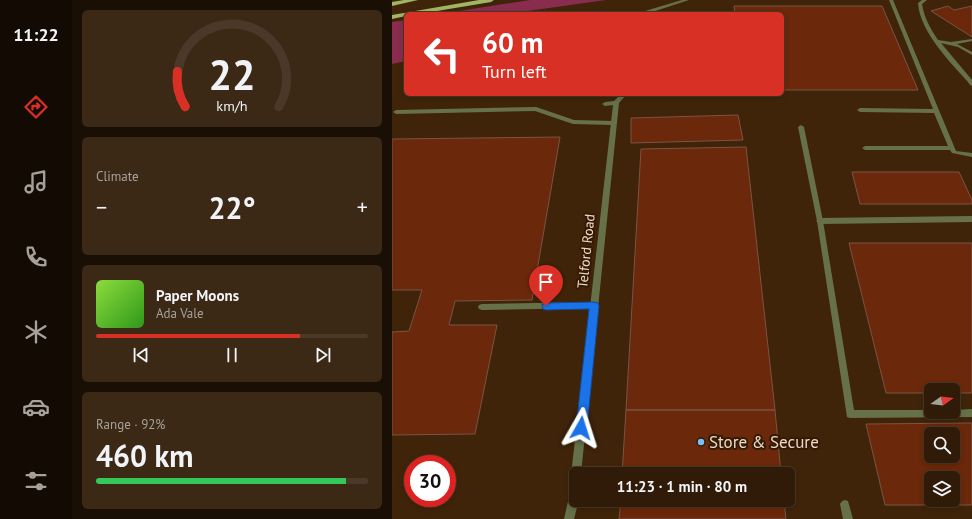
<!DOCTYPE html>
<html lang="en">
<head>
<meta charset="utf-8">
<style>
	:root { --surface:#2f1b07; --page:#3b2815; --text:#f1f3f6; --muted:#a7a19b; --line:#4a3928; --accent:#d93025 }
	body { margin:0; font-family:"PT Sans",sans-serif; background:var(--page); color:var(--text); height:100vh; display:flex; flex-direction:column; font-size:15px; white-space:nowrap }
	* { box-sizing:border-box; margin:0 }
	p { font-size:13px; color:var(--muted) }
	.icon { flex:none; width:22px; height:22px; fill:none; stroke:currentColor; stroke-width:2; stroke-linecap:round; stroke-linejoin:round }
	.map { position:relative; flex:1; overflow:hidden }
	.drawer { display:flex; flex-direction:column; gap:10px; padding:10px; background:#1a0f04; width:320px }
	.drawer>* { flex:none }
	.hud { position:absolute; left:12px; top:12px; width:380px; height:84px; border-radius:6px; box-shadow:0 2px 6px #0003,0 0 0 1px var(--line); background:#d93025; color:#fff; overflow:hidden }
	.needle { width:26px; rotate:76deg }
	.controls { position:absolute; left:532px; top:383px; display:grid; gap:8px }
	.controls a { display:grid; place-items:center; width:36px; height:36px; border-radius:6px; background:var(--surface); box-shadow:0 2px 6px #0003,0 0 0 1px var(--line); font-size:20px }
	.speed { position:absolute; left:12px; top:455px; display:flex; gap:8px; font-size:20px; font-weight:700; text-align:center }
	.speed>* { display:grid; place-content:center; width:52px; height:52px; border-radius:50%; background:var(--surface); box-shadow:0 2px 6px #0003,0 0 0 1px var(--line); line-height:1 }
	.speed .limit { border:6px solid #d22; background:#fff; color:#111 }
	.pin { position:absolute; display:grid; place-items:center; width:34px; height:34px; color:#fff; margin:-41px -17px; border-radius:50% 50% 50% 0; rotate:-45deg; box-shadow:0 0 4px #0007 }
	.pin .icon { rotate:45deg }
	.me { position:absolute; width:44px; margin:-22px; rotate:6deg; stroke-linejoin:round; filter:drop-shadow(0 0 3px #0008) }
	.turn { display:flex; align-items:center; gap:14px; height:84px; padding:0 12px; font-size:18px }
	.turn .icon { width:52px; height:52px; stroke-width:2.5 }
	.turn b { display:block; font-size:28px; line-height:34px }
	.big { font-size:30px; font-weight:600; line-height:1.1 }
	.drawer .card { flex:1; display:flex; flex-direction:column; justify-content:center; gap:6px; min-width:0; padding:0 14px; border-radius:6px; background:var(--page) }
	.drawer .dial { align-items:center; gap:0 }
	.dial svg { height:104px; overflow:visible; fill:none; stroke:var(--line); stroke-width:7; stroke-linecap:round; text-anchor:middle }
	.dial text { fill:var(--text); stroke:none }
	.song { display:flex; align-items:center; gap:12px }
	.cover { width:48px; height:48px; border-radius:6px; background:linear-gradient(135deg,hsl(90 70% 55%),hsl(110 70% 35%)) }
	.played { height:4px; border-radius:2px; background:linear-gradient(90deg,var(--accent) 75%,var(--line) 75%) }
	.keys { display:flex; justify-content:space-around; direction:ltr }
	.heat { display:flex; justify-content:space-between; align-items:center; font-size:22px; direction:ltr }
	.charge { height:6px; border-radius:3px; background:linear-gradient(90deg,#34c759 92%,var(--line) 0) }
	.trip { position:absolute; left:177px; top:467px; width:226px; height:40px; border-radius:6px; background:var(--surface); box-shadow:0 2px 6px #0003,0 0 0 1px var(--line); font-weight:600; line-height:40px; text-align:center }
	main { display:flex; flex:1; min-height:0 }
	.dock { display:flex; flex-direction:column; width:72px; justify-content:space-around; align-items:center; background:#130b03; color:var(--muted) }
	.dock .icon { width:28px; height:28px }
	.dock .selected { color:var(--accent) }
	.dock b { font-size:18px; color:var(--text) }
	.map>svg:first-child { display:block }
	.forest { fill:#892c4e }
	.building { fill:#6b280a; stroke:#7b5445; fill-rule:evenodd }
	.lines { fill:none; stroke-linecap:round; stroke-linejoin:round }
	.service { fill:#66714a; fill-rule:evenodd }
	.minor { fill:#66714a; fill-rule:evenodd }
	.primary { fill:#a0b664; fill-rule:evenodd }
	.route { fill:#1a73e8; stroke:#114b97 }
	.poi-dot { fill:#75c0f6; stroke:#341a01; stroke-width:1.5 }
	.labels { text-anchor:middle; stroke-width:4; stroke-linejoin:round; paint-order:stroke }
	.street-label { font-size:14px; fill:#ecd9cb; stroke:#341a01 }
	.near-poi-label { font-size:17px; fill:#ecd9cb; stroke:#341a01; text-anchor:start }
</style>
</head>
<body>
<main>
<nav class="dock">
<b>11:22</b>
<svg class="icon selected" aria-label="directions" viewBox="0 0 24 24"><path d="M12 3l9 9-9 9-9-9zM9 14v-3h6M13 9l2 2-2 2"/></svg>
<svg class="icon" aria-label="music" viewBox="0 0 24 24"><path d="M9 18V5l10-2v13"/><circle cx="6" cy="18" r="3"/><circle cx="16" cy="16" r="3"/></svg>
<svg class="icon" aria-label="phone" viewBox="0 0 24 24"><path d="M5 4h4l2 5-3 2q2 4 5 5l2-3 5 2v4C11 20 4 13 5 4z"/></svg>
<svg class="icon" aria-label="climate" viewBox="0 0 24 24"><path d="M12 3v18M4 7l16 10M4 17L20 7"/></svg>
<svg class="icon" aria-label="car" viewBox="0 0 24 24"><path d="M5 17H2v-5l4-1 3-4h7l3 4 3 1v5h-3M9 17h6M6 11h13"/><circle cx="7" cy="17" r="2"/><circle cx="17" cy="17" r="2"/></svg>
<svg class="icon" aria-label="filters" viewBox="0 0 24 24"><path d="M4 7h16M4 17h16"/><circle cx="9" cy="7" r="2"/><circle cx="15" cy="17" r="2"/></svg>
</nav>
<section class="drawer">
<div class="card dial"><svg viewBox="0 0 100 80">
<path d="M14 69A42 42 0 1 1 86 69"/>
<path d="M14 69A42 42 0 0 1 8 42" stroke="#d93025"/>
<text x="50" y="56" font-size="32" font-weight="700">22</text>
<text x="50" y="72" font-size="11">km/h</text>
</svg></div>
<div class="card"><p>Climate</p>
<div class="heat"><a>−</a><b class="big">22°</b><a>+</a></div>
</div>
<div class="card">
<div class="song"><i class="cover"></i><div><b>Paper Moons</b><p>Ada Vale</p></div></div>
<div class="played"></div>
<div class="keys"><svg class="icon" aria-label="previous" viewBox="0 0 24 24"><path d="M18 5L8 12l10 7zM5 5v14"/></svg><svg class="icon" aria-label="pause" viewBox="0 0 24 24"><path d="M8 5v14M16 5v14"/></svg><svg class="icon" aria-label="next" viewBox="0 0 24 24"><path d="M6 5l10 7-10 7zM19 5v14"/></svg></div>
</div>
<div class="card"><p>Range · 92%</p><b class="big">460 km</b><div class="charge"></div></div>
</section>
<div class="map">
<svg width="580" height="519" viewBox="0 0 580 519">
	<rect width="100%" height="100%" fill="#3f2409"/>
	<path class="forest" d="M 138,0 L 214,0 L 114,14 L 48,14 Z
		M 14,20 L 14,61 L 0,64 L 0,22 Z"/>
	<path class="building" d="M 342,6 L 490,6 L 526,90 L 390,90 L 390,14 L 343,14 Z
		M 556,6 L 562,10 L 580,6 L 580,37 L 539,11 Z
		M 346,115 L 351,140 L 239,143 L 239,118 Z
		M 168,137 L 140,300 L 63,301 L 57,325 L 105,325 L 83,434 L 0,435 L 0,332 L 17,331 L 30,290 L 0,290 L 0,139 Z
		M 354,147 L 383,410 L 234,410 L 249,149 Z
		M 460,172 L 567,172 L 580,200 L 580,204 L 468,204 Z
		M 457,243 L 580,243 L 580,393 L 561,393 L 561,390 L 539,390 L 539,393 L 494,393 Z
		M 234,410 L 383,410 L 389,474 L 230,474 Z
		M 580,423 L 580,505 L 493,505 L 474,424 ZM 539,434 L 561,434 L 561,456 L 539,456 ZM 539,478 L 561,478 L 561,500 L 539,500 Z
		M 229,500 L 392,500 L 394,519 L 227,519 Z"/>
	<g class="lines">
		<path class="service" d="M 290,0 L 297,0 L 257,13 L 257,14 L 253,14 L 253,11 Z
			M 497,0 L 501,0 L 564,151 L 580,153 L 580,157 L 560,153 L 558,150 L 473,150 L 470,148 L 473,146 L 556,146 L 542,113 L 468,112 L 465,110 L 468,108 L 541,109 Z
			M 530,0 L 535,0 L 530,4 C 532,17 538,28 546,40 L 559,42 L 580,39 L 580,41 L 565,44 L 580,52 L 580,55 L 566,47 L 549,43 L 580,80 L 580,83 L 577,83 C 558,62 528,32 526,3 Z
			M 228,94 L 262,94 L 259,96 L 231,97 L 229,96 Z
			M 144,107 L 182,120 L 222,121 L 225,123 L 222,125 L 181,124 L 143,111 L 4,114 L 1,112 L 4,110 Z
			M 409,125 L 412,127 L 431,221 L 462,410 L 539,410 L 539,412 L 561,412 L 561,410 L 580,409 L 580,417 L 458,418 L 455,417 L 425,221 L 406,127 Z
			M 202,302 L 205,303 L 206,305 L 205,307 L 202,308 L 90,310 L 87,309 L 86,307 L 87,305 L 90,304 Z
			M 453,500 L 456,501 L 461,519 L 451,519 L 448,504 L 450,501 Z"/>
		<path class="minor" d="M 580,80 L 580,86 L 578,85 L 576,82 Z
			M 229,94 L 234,95 L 227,103 L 189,474 L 184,474 L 184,500 L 187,500 L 182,519 L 172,519 L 177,497 L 179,475 L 221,105 L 213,106 L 210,104 L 213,102 L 222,101 Z
			M 580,216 L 580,222 L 428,224 L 424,221 L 428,218 Z"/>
		<path class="primary" d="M 12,0 L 26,0 L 0,6 L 0,2 Z
			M 87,0 L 102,0 L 99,2 L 27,14 L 14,14 L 14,16 L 0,19 L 0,15 Z"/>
	</g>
	<path class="route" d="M 202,302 L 206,303 L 207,306 L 195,428 L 193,431 L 189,433 L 185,431 L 184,428 L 197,309 L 154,310 L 151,309 L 150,306 L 151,304 L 154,303 Z"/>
	<circle class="poi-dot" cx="309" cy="442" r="4"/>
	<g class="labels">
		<g class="street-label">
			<text transform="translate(194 251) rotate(-84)" y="5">Telford Road</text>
		</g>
		<g class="near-poi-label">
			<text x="317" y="448">Store &amp; Secure</text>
		</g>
	</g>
</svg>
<div class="controls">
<a><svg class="needle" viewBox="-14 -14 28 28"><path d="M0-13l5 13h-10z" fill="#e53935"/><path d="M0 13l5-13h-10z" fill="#a7a19b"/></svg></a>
<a><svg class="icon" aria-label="search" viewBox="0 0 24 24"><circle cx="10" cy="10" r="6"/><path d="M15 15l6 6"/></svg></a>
<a><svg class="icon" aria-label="layers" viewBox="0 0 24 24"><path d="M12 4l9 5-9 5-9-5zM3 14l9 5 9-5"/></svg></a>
</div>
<div class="speed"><div class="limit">30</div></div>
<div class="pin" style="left:154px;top:306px;background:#d93025"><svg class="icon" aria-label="arrive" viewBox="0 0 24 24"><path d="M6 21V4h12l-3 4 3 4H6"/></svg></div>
<svg class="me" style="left:189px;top:428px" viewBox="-20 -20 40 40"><path d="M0-17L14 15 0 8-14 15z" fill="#1a73e8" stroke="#fff" stroke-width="4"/></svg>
<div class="trip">11:23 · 1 min · 80 m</div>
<div class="hud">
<div class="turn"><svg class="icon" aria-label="left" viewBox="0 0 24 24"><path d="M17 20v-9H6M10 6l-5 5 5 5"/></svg><div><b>60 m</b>Turn left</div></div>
</div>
</div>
</main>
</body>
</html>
